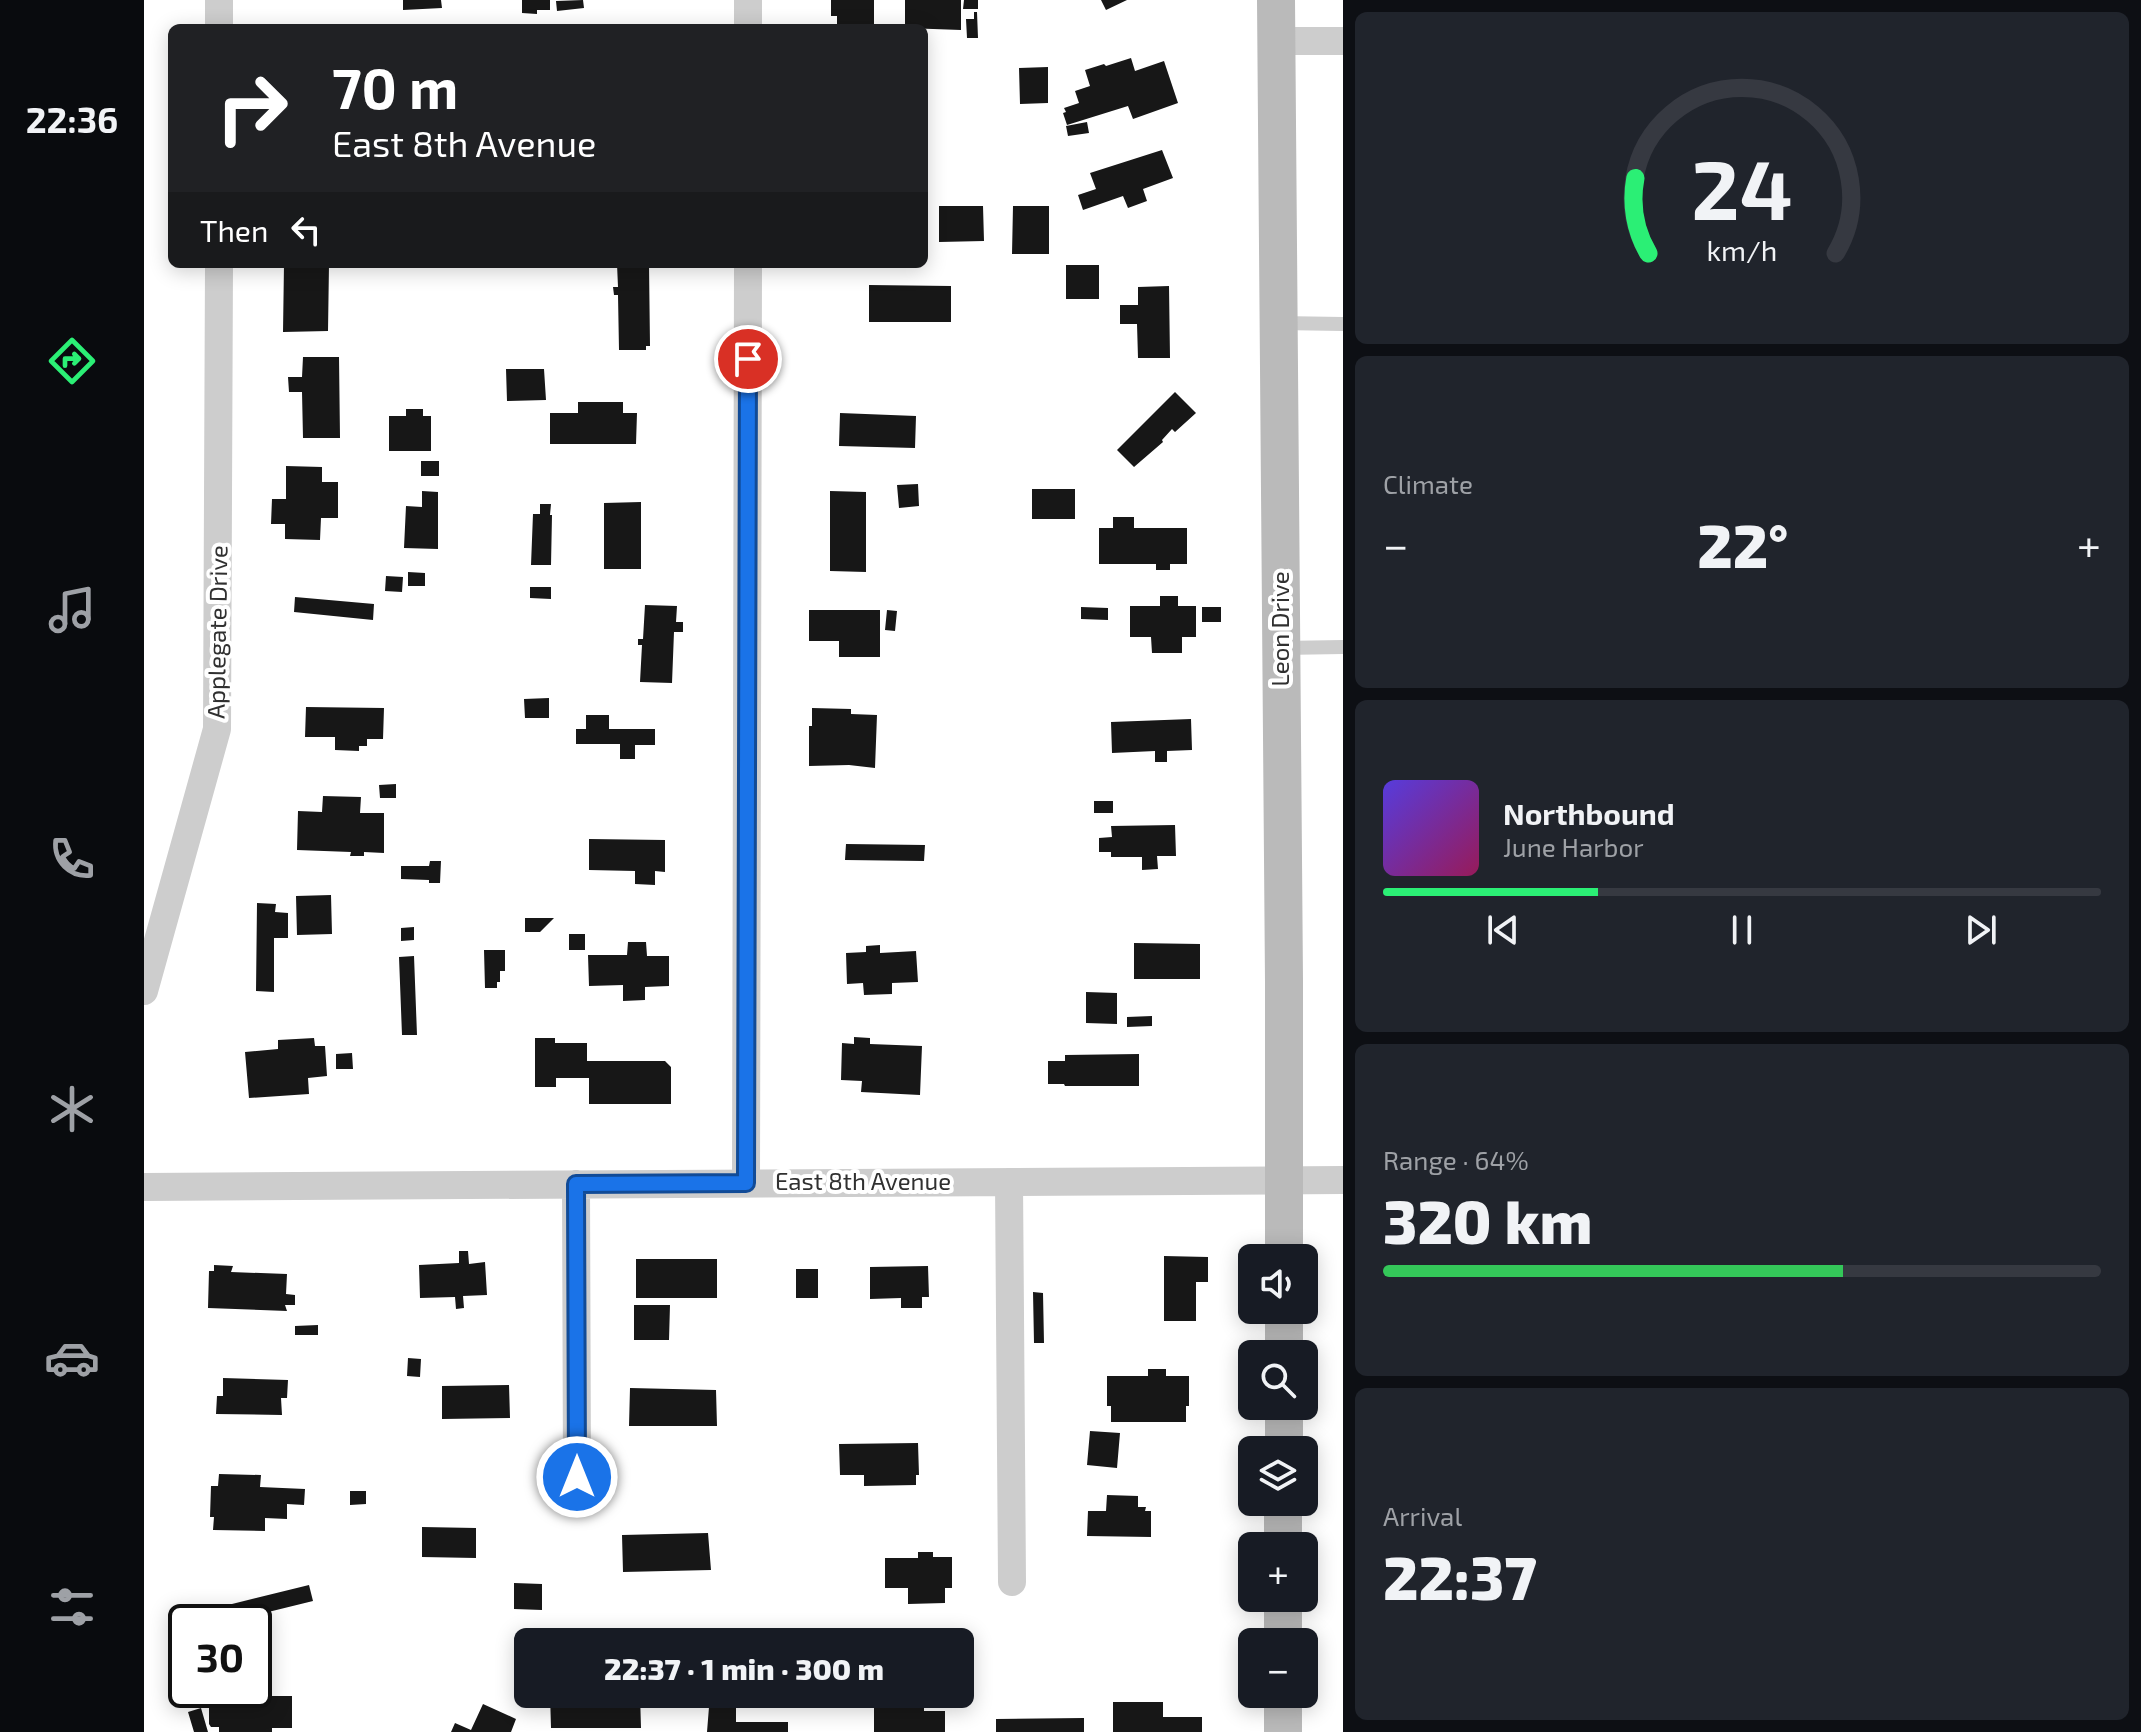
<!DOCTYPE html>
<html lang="en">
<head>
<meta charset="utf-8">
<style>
	:root { --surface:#171b24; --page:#20242c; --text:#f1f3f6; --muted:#9ea1a6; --line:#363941; --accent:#2bef75 }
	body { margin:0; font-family:"Exo 2",sans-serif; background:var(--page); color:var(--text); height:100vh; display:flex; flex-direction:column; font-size:30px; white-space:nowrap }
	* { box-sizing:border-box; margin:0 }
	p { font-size:26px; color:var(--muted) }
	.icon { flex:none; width:44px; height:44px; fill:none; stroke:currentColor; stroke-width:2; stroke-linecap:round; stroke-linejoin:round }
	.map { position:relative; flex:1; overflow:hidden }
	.panel { display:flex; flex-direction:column; gap:12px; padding:12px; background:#0d0f14; width:798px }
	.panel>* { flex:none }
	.guide { position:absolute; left:24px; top:24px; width:760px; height:244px; border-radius:12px; box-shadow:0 4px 20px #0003; background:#202124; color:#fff; overflow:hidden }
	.buttons { position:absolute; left:1094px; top:1244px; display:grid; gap:16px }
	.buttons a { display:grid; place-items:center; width:80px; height:80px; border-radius:12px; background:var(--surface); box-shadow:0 4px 20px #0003; font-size:40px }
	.speed { position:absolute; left:24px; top:1604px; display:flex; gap:16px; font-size:40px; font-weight:700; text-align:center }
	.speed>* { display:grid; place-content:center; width:104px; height:104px; border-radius:50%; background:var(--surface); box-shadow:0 4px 20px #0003; line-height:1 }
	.speed .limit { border:4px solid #111; border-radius:12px; background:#fff; color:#111 }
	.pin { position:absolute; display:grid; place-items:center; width:68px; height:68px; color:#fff; margin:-34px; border:4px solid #fff; border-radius:50%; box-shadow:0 2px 8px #0007 }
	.me { position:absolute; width:88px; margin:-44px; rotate:0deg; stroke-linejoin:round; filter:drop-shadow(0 0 6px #0008) }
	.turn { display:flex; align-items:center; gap:28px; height:168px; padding:0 32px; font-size:36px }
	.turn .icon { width:104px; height:104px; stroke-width:2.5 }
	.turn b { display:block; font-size:56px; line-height:68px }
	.then { display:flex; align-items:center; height:76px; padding:0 32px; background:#0003; gap:16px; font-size:30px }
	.big { font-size:60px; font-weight:800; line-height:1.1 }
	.panel .widget { flex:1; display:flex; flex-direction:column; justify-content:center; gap:12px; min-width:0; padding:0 28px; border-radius:12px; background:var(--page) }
	.panel .dial { align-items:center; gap:0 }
	.dial svg { height:208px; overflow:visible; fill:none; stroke:var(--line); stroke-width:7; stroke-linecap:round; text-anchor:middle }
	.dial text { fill:var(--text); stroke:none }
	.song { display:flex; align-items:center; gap:24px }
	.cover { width:96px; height:96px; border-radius:12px; background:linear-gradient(135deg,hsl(250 70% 55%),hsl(330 70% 35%)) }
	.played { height:8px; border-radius:4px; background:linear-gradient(90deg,var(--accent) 30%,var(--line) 30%) }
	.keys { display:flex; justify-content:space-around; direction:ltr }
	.heat { display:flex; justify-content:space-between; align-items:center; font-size:44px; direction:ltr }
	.charge { height:12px; border-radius:6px; background:linear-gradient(90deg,#34c759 64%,var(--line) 0) }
	.trip { position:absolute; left:370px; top:1628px; width:460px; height:80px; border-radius:12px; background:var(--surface); box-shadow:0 4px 20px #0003; font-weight:800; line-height:80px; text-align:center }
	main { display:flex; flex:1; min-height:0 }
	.tab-bar { display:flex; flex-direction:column; width:144px; justify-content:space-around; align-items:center; background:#090b0e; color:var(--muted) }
	.tab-bar .icon { width:56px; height:56px }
	.tab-bar .active { color:var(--accent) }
	.tab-bar b { font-size:36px; color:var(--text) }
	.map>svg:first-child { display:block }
	.building { fill:#171717 }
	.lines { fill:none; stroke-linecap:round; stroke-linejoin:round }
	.lane { stroke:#cdcdcd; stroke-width:14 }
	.street { stroke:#cdcdcd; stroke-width:28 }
	.secondary { stroke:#bababa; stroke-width:38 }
	.route-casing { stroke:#114b97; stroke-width:20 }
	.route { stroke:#1a73e8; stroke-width:14 }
	.labels { text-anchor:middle; stroke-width:8; stroke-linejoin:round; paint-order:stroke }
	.street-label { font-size:24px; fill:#303030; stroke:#fff }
</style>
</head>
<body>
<main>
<nav class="tab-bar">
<b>22:36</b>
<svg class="icon active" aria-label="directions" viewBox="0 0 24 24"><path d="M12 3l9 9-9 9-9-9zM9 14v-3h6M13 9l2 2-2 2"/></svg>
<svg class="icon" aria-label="music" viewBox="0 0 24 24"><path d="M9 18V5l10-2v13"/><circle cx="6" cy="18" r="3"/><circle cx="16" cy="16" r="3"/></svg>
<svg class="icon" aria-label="phone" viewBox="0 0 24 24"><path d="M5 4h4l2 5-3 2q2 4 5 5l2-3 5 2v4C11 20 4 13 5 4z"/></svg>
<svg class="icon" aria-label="climate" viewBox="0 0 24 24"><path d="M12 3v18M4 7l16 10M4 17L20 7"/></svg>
<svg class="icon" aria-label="car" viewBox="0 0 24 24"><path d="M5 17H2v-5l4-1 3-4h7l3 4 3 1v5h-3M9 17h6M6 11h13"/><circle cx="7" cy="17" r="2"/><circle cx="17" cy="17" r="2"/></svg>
<svg class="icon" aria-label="filters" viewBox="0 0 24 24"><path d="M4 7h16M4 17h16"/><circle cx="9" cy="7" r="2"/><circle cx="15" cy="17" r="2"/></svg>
</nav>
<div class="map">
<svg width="1199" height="1732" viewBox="0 0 1199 1732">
	<rect width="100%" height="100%" fill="#fff"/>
	<path class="building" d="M 259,0 L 297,0 L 298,8 L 259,10 Z
		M 378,0 L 406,0 L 406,10 L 393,10 L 393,14 L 378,13 Z
		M 439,0 L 440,8 L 413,11 L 412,1 Z
		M 687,0 L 730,0 L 730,26 L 693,26 L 693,16 L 687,16 Z
		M 761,0 L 817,0 L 817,30 L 761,28 Z
		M 820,0 L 834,0 L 834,9 L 819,9 Z
		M 957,0 L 983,0 L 962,10 Z
		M 830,12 L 833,12 L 834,38 L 823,38 L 822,19 L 830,19 Z
		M 987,58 L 991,71 L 1020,61 L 1034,103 L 989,119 L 984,106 L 923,125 L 919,113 L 922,112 L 920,108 L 935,103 L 931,91 L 946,86 L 941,70 L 960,64 L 962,66 Z
		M 904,67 L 904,103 L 876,104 L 875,68 Z
		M 943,122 L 945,133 L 924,136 L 922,126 Z
		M 1018,150 L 1029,178 L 999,189 L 1003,201 L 984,208 L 979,196 L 939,210 L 934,195 L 952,189 L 946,173 Z
		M 795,206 L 839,206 L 840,241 L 795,242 Z
		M 869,206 L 905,206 L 905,254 L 868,254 Z
		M 140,264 L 185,264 L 184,331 L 139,332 Z
		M 473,264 L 505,264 L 506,346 L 502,346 L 502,350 L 475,350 L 474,295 L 470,295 L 469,287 L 474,287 Z
		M 922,265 L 955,265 L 955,299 L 922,299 Z
		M 725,285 L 807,286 L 807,322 L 725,322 Z
		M 1025,286 L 1026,358 L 994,358 L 993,324 L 976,324 L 976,305 L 994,305 L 994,287 Z
		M 159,357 L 195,357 L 196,438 L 159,438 L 158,392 L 145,392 L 144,377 L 158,377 Z
		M 362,369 L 400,369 L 402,400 L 363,401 Z
		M 1031,392 L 1052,413 L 1031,432 L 1028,429 L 1018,440 L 1019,442 L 990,467 L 973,450 Z
		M 434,402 L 479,402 L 479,413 L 493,413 L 492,444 L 406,444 L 406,413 L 434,413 Z
		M 262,409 L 279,409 L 279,416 L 287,416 L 287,451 L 245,451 L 245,416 L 262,416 Z
		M 696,413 L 772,416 L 771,448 L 695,446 Z
		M 277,461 L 295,461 L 295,476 L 277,476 Z
		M 142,466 L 178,467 L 178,482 L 194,482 L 194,518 L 177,518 L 176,540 L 141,539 L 141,524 L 127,524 L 128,499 L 142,499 Z
		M 774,484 L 775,506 L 755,508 L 753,485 Z
		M 888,489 L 931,489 L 931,519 L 888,519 Z
		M 278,491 L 294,492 L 294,549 L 260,548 L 262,506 L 278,507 Z
		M 686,491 L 722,492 L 722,572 L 686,571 Z
		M 497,502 L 497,569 L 460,569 L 460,503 Z
		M 396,504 L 407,504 L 406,515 L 408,515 L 407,565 L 387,565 L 389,514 L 396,514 Z
		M 969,517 L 990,517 L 990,528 L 1043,528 L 1043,564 L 1026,564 L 1026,570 L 1012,570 L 1012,564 L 955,564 L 955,528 L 969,528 Z
		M 264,572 L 281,573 L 281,586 L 264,586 Z
		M 242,576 L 259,577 L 258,592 L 241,591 Z
		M 386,587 L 407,587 L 407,599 L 386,598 Z
		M 1016,596 L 1034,596 L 1034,606 L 1052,606 L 1052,637 L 1038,637 L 1038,653 L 1008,653 L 1007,637 L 986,637 L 986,606 L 1016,606 Z
		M 151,597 L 230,604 L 229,620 L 150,612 Z
		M 501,605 L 533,606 L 532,622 L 539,622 L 539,632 L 530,632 L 528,683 L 496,682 L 498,645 L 494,645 L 494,639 L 499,639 Z
		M 937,607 L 964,608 L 964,620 L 937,619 Z
		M 1058,607 L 1077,607 L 1077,622 L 1058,622 Z
		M 665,610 L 736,610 L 736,657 L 695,657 L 695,641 L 665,641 Z
		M 743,610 L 753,611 L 751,631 L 741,630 Z
		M 405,698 L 405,718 L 381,718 L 380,699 Z
		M 162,707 L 240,708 L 239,739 L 223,739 L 223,746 L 215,746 L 215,751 L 191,750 L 191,737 L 161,737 Z
		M 668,708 L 707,709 L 707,714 L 733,715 L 731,768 L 705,765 L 665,766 L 665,726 L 668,726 Z
		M 442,715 L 465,715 L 465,729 L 511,729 L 511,745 L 491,745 L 491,759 L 476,759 L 476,744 L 432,744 L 432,729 L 442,729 Z
		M 1047,719 L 1048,750 L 1023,751 L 1023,762 L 1011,762 L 1011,751 L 968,753 L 967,722 Z
		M 252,784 L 252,798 L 236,798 L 235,785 Z
		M 179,796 L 217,797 L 216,813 L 240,813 L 240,853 L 220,852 L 220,856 L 206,856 L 207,852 L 153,850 L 154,811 L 178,812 Z
		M 950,801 L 969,801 L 969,813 L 950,813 Z
		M 1031,825 L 1032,856 L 1013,856 L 1014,869 L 998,870 L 998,857 L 967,857 L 967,852 L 955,852 L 955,838 L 968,837 L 967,826 Z
		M 445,839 L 521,840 L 521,872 L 511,871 L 511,885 L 491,884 L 491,871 L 445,870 Z
		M 702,844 L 781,845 L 780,861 L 701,860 Z
		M 286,861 L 297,861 L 296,883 L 285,883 L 285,880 L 257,879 L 257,866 L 285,866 Z
		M 187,895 L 188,934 L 153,935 L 152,896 Z
		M 113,903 L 132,904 L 131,912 L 144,913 L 144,938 L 130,938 L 130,992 L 112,991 Z
		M 381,918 L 410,918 L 396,932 L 381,932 Z
		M 270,927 L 270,940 L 257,941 L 257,928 Z
		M 425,934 L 441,934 L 441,950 L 425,950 Z
		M 484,942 L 502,942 L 503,956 L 525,956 L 525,986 L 501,987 L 501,1000 L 479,1001 L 479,985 L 445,986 L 444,955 L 483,955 Z
		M 990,943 L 1056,944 L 1056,979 L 990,979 Z
		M 736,945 L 736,953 L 772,951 L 774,982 L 748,983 L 748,994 L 720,995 L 719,983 L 703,984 L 702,953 L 722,952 L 722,946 Z
		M 340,950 L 361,950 L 361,971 L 356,971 L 356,982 L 353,982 L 353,988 L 341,988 Z
		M 270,956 L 273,1035 L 258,1035 L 255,957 Z
		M 942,992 L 973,993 L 973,1024 L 942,1023 Z
		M 1008,1016 L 1008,1026 L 983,1027 L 983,1017 Z
		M 710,1037 L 726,1038 L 726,1044 L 778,1046 L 776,1095 L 717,1092 L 718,1081 L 697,1080 L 698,1043 L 710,1044 Z
		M 170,1038 L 171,1046 L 181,1046 L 183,1076 L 164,1078 L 165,1094 L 105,1098 L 101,1052 L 134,1049 L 134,1040 Z
		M 391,1038 L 411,1038 L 411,1043 L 443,1043 L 443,1061 L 521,1061 L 527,1067 L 527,1104 L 445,1104 L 445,1078 L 412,1078 L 412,1087 L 391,1087 Z
		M 208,1053 L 209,1069 L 192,1069 L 192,1054 Z
		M 995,1054 L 995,1086 L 921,1086 L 920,1084 L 904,1084 L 904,1061 L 921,1061 L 921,1055 Z
		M 315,1251 L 324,1251 L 325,1264 L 341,1262 L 343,1295 L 319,1296 L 320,1308 L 312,1309 L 311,1297 L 276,1298 L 275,1265 L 315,1263 Z
		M 1020,1256 L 1064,1257 L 1064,1282 L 1052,1282 L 1052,1321 L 1020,1321 Z
		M 492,1259 L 573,1259 L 573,1298 L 492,1298 Z
		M 70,1265 L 89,1266 L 87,1272 L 143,1274 L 142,1294 L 151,1295 L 151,1305 L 141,1305 L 143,1311 L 64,1308 L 65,1271 L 70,1271 Z
		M 784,1266 L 785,1297 L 778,1297 L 778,1308 L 757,1308 L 757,1298 L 726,1299 L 726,1267 Z
		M 652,1269 L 674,1269 L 674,1298 L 652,1298 Z
		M 889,1292 L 899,1293 L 900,1343 L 890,1343 Z
		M 490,1305 L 526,1305 L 525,1340 L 490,1340 Z
		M 174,1325 L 174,1335 L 151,1335 L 151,1326 Z
		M 264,1358 L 277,1359 L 276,1377 L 263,1376 Z
		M 1004,1369 L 1022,1369 L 1022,1376 L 1045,1376 L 1045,1406 L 1042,1406 L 1042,1422 L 967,1422 L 967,1406 L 963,1406 L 963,1376 L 1004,1376 Z
		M 79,1378 L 144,1380 L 143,1398 L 137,1398 L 138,1415 L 72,1414 L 73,1396 L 79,1396 Z
		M 365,1385 L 366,1418 L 298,1419 L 298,1386 Z
		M 486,1388 L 572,1390 L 573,1426 L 485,1426 Z
		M 946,1431 L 976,1433 L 973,1468 L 943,1465 Z
		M 774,1443 L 775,1475 L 772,1475 L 772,1485 L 720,1486 L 720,1475 L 696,1475 L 695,1444 Z
		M 75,1474 L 117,1475 L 116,1487 L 161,1489 L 160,1505 L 143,1504 L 143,1519 L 121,1518 L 121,1531 L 69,1530 L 70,1517 L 66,1517 L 67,1486 L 74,1486 Z
		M 206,1491 L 222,1491 L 222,1504 L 206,1505 Z
		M 963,1495 L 994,1496 L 994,1507 L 1002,1507 L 1001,1511 L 1007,1511 L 1007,1537 L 943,1536 L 944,1511 L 962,1511 Z
		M 278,1527 L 332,1528 L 332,1558 L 278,1557 Z
		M 564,1533 L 567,1570 L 479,1572 L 478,1535 Z
		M 774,1552 L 789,1552 L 789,1557 L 808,1557 L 808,1588 L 801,1588 L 801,1603 L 764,1604 L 764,1588 L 741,1588 L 741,1558 L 774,1558 Z
		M 370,1583 L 398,1584 L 398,1610 L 370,1609 Z
		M 165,1585 L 169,1601 L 84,1622 L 80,1606 Z
		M 110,1685 L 120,1686 L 120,1696 L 148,1696 L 148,1728 L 128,1728 L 128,1732 L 75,1732 L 75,1727 L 67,1727 L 65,1724 L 65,1697 L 81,1696 L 81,1690 L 110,1690 Z
		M 406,1694 L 496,1694 L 497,1728 L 407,1728 Z
		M 598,1694 L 632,1694 L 632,1707 L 598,1708 Z
		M 730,1695 L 780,1696 L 780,1711 L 801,1711 L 801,1732 L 730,1732 Z
		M 969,1702 L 1019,1702 L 1019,1717 L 1058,1717 L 1058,1732 L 969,1732 Z
		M 339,1704 L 372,1719 L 367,1732 L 307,1732 L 311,1723 L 327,1730 Z
		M 565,1707 L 592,1707 L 592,1722 L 644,1722 L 644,1732 L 563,1732 Z
		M 57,1708 L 64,1732 L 50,1732 L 44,1712 Z
		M 940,1718 L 940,1732 L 852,1732 L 852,1719 Z"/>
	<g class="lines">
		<path class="lane" d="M 1135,323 L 1199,324
			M 1138,648 L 1199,647"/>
		<path class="street" d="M 75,28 L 75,0
			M 604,28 L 604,0
			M 1132,41 L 1199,41
			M 0,991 L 73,729 L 75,264
			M 865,1182 L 868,1582
			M 602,1183 L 604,264
			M 432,1184 L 433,1477
			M 0,1187 L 1199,1180"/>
		<path class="secondary" d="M 1132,0 L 1140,981 L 1140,1258
			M 1140,1354 L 1140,1310
			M 1140,1450 L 1140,1406
			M 1139,1546 L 1139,1502
			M 1139,1642 L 1139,1598
			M 1139,1732 L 1139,1694"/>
	</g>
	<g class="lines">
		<defs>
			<path id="route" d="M 433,1477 L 432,1184 L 602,1183 L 604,359"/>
		</defs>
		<use href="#route" class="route-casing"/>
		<use href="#route" class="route"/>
	</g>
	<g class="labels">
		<g class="street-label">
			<text transform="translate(1137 629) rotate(-90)" y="8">Leon Drive</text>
			<text transform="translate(74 632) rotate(-89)" y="8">Applegate Drive</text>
			<text x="719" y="1190">East 8th Avenue</text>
		</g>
	</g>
</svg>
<div class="buttons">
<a><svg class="icon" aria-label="sound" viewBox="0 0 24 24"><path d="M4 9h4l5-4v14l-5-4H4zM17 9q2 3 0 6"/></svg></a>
<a><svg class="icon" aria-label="search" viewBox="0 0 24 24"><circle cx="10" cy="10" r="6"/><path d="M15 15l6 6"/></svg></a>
<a><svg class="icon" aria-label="layers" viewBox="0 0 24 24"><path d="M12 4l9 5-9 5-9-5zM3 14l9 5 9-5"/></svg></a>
<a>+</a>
<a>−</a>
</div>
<div class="speed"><div class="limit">30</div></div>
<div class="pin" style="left:604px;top:359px;background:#d93025"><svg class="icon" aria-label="arrive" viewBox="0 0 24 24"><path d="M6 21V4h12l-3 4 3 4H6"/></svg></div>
<svg class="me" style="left:433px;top:1477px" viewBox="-20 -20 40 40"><circle r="17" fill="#1a73e8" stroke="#fff" stroke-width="3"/><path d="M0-11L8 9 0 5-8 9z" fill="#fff"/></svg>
<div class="trip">22:37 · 1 min · 300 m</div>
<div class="guide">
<div class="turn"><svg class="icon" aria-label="right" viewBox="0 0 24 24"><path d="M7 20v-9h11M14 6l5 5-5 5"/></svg><div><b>70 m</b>East 8th Avenue</div></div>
<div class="then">Then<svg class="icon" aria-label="left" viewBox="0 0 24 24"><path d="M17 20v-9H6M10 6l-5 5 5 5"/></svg></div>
</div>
</div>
<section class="panel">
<div class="widget dial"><svg viewBox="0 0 100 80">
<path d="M14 69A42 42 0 1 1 86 69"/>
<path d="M14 69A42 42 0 0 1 9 40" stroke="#2bef75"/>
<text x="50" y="56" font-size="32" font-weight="700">24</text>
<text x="50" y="72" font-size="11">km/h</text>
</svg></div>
<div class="widget"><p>Climate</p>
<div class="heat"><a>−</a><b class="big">22°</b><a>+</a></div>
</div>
<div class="widget">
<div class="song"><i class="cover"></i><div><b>Northbound</b><p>June Harbor</p></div></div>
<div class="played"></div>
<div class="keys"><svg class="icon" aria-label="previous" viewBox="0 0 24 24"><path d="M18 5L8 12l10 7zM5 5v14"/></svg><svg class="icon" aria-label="pause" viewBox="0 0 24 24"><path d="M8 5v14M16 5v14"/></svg><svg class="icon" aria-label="next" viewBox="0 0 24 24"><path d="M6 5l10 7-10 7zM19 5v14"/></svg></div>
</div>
<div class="widget"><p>Range · 64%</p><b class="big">320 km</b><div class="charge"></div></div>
<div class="widget"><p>Arrival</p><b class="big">22:37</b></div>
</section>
</main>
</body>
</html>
